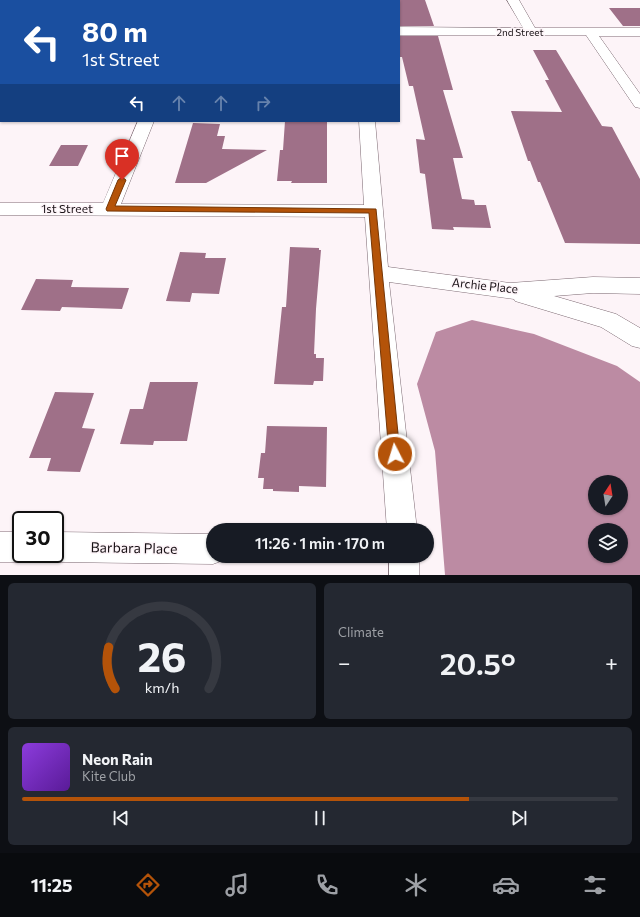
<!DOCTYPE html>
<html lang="en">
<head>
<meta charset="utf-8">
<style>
	:root { --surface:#171b24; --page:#242831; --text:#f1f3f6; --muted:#9ea1a6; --line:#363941; --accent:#b45309 }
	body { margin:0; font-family:Commissioner,sans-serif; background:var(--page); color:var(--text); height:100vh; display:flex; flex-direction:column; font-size:15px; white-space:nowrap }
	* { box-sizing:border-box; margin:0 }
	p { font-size:13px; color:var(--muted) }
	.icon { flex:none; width:22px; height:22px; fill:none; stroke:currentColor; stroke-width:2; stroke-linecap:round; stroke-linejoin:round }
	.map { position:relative; height:575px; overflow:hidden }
	.details { display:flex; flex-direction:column; gap:8px; padding:8px; background:#0d0f14; flex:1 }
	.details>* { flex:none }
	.top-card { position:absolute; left:0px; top:0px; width:400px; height:122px; box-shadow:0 1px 3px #0004; background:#1a4fa0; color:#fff; overflow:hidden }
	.needle { width:26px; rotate:12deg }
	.tools { position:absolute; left:588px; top:475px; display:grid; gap:8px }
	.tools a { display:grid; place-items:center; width:40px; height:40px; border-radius:50%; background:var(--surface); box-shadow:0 1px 3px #0004; font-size:20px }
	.speed { position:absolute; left:12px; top:511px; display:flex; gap:8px; font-size:20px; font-weight:700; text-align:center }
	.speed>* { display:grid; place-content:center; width:52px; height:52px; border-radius:50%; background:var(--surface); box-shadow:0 1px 3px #0004; line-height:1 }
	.speed .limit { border:2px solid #111; border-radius:6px; background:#fff; color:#111 }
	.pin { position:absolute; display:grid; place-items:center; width:34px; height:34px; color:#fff; margin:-41px -17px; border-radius:50% 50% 50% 0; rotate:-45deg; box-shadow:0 0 4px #0007 }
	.pin .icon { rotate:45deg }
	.me { position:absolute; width:44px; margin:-22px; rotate:355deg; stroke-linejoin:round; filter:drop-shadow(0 0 3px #0008) }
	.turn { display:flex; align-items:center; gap:14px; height:84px; padding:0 16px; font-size:18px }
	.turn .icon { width:52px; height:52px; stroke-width:2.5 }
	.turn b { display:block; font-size:28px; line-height:34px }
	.lanes { display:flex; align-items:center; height:38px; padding:0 16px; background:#0003; justify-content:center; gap:20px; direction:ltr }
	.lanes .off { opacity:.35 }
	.big { font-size:30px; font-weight:600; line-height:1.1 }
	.details .card { flex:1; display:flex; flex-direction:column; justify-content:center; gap:6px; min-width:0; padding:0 14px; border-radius:6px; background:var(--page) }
	.details .dial { align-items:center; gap:0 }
	.dial svg { height:104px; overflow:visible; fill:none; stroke:var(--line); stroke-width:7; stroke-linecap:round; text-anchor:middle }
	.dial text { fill:var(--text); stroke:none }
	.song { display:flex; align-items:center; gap:12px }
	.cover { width:48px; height:48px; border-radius:6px; background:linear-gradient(135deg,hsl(270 70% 55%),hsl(270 70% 35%)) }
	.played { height:4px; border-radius:2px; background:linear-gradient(90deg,var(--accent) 75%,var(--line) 75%) }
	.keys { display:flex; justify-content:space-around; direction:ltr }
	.heat { display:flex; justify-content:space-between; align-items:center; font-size:22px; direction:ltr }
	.details .tiles { flex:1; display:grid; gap:8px; grid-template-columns:1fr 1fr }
	.card:last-child { grid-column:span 2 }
	.trip { position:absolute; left:206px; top:523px; width:228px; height:40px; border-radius:20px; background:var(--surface); box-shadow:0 1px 3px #0004; font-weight:600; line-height:40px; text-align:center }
	.tab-bar { display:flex; height:64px; justify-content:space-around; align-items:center; background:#090b0e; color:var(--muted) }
	.tab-bar .icon { width:28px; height:28px }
	.tab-bar .selected { color:var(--accent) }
	.tab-bar b { font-size:18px; color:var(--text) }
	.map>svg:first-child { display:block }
	.water { fill:#bc8ba3; fill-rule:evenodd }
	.building { fill:#9f7088 }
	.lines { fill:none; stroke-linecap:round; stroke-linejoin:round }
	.street-casing { stroke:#7c6972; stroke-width:1 }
	.street { fill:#fff; fill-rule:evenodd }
	.route { fill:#b45309; stroke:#753606 }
	.labels { text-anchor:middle; stroke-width:3; stroke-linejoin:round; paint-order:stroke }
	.far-street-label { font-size:10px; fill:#181115; stroke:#fdf4f8 }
	.street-label { font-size:12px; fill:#181115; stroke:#fdf4f8 }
	.near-street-label { font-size:14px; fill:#181115; stroke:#fdf4f8 }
</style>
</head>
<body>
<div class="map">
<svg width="640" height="575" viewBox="0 0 640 575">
	<rect width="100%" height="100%" fill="#fdf4f8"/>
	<path class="water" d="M 472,320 L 534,334 L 617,366 L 640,382 L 640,575 L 445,575 L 435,451 L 417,384 L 436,332 ZM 595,482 L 621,482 L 621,508 L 595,508 ZM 595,530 L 621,530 L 621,556 L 595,556 Z"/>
	<path class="building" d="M 399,0 L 425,0 L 434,26 L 399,26 Z
		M 609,8 L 640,8 L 640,26 L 623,26 Z
		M 399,36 L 438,36 L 453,90 L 443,90 L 463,158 L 453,158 L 462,199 L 474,200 L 475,205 L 486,205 L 491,228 L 453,227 L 454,230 L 432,229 L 425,174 L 420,173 L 416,139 L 425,140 L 413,86 L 409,86 L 402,57 L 399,57 Z
		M 533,50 L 556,50 L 602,126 L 612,127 L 640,179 L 640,244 L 565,243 L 540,182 L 538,182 L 530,161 L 528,161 L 511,111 L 562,112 L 545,80 L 549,80 Z
		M 285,121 L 327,121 L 327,183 L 291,183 L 292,181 L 277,181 L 280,150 L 283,150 Z
		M 193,123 L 220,124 L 217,136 L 225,136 L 222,149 L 267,150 L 206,183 L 175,183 Z
		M 61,145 L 88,145 L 78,166 L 49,166 Z
		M 290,247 L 319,248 L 319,250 L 321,250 L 316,309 L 314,354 L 316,354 L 316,358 L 324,358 L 323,381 L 314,381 L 313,385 L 274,384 L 282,307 L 286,307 Z
		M 180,252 L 206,253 L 205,258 L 226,258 L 219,294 L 192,293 L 190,302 L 166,301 Z
		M 36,279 L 73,280 L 71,287 L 129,288 L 122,309 L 62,307 L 60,311 L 21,310 Z
		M 150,382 L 198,382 L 187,441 L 154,441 L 153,445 L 120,444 L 130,409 L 143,409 Z
		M 55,392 L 94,393 L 82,428 L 95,429 L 80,472 L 47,471 L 51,458 L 29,458 Z
		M 267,426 L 327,427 L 326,487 L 299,486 L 299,492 L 273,491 L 273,489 L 263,489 L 264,478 L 258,478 L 261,453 L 265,453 Z"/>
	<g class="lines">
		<defs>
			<path id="street" d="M 28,0 L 40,0 L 27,1 Z
				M 190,0 L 202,0 L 202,1 L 190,1 Z
				M 351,0 L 363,0 L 363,1 L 351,1 Z
				M 507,0 L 519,0 L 535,28 L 640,28 L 640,36 L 599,36 L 640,94 L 640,108 L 635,107 L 586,35 L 399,35 L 399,27 L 523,28 Z
				M 0,33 L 1,33 L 0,42 Z
				M 138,121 L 154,121 L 121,204 L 364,205 L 359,121 L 375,121 L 388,267 L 510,283 L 593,277 L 640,278 L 640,294 L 593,293 L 554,296 L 616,314 L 640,328 L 640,348 L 632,346 L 601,327 L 515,301 L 514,299 L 389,282 L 417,530 L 387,530 L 365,217 L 0,215 L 0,203 L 103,203 Z
				M 0,532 L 21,532 L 21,554 L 33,554 L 32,558 L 21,562 L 0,562 Z
				M 55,532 L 213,534 L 213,556 L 225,556 L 224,560 L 213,564 L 55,562 L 44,558 L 43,554 L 55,554 Z
				M 389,556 L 419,556 L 419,575 L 389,575 Z"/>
		</defs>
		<use href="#street" class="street-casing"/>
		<use href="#street" class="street"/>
	</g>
	<path class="route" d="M 122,177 L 126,180 L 115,206 L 376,209 L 400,454 L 399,458 L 395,460 L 391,458 L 389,454 L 369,213 L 107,211 L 106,209 L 118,180 Z"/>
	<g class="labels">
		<g class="far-street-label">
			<text x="520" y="36">2nd Street</text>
		</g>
		<g class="street-label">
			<text x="67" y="213">1st Street</text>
			<text transform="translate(485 286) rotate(6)" y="4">Archie Place</text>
		</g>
		<g class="near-street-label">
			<text transform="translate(134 548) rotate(1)" y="5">Barbara Place</text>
		</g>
	</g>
</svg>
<div class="tools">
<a><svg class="needle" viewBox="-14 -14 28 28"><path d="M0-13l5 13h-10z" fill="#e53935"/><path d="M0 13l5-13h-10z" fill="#9ea1a6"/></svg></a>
<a><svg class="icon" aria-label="layers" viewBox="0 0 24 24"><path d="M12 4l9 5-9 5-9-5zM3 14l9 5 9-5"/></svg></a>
</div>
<div class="speed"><div class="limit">30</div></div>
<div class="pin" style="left:122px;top:180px;background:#d93025"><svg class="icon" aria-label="arrive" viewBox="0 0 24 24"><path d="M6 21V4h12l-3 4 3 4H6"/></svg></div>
<svg class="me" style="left:395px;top:454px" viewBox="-20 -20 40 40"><circle r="17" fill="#b45309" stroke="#fff" stroke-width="3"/><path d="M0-11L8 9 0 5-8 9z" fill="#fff"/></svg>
<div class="trip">11:26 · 1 min · 170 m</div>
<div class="top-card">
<div class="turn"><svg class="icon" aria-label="left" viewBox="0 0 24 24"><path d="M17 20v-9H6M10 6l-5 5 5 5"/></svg><div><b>80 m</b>1st Street</div></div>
<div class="lanes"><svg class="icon" aria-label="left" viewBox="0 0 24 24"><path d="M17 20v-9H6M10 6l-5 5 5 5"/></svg><svg class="icon off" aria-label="ahead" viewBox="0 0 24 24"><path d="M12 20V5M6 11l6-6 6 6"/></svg><svg class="icon off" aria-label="ahead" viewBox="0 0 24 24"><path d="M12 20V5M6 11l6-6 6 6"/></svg><svg class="icon off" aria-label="right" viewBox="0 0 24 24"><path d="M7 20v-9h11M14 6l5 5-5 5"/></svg></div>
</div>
</div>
<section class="details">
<div class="tiles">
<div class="card dial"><svg viewBox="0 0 100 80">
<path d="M14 69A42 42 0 1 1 86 69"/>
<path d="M14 69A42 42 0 0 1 9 37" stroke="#b45309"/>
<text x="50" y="56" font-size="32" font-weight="700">26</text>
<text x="50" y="72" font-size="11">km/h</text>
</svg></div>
<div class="card"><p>Climate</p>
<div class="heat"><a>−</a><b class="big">20.5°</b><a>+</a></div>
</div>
<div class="card">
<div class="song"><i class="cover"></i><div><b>Neon Rain</b><p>Kite Club</p></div></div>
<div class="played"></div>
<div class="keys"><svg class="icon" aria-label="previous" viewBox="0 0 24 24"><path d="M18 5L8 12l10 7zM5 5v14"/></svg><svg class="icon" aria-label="pause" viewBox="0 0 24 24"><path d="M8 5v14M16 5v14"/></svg><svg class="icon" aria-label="next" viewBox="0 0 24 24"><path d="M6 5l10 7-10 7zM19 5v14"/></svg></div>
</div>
</div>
</section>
<nav class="tab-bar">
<b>11:25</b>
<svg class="icon selected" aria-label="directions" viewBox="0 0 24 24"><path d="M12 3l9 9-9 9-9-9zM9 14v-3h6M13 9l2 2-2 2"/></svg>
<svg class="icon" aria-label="music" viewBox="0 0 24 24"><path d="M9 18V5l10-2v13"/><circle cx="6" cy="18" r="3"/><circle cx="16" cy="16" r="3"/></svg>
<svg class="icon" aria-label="phone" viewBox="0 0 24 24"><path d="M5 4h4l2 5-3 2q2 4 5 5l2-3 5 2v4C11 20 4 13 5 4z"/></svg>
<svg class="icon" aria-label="climate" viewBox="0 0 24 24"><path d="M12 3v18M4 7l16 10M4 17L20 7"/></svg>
<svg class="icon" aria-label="car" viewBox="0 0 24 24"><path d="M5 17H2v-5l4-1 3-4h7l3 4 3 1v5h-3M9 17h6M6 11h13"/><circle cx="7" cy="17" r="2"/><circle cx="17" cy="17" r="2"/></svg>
<svg class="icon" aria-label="filters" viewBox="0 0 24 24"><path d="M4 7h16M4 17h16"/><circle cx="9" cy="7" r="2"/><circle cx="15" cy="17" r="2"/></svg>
</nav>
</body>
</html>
